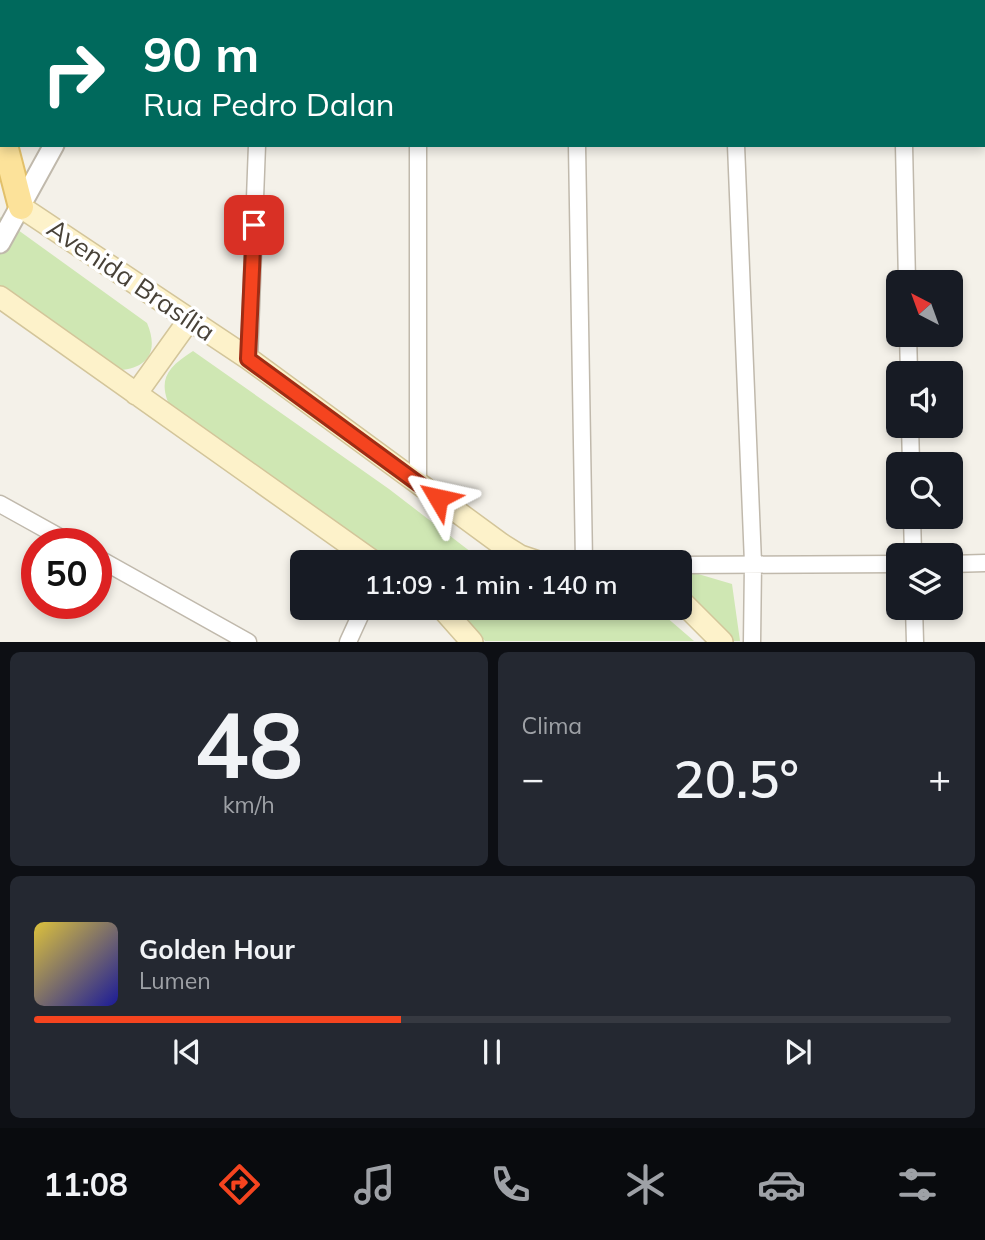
<!DOCTYPE html>
<html lang="pt">
<head>
<meta charset="utf-8">
<style>
	:root { --surface:#171b24; --page:#242831; --text:#f1f3f6; --muted:#9ea1a6; --line:#363941; --accent:#f5441f }
	body { margin:0; font-family:Mulish,sans-serif; background:var(--page); color:var(--text); height:100vh; display:flex; flex-direction:column; font-size:26px; white-space:nowrap }
	* { box-sizing:border-box; margin:0 }
	p { font-size:23px; color:var(--muted) }
	.icon { flex:none; width:38px; height:38px; fill:none; stroke:currentColor; stroke-width:2; stroke-linecap:round; stroke-linejoin:round }
	.map { position:relative; height:642px; overflow:hidden }
	.sheet { display:flex; flex-direction:column; gap:10px; padding:10px; background:#0d0f14; flex:1 }
	.sheet>* { flex:none }
	.top-card { position:absolute; left:0px; top:0px; width:985px; height:147px; box-shadow:0 4px 10px #0003; background:#00695c; color:#fff; overflow:hidden }
	.needle { width:46px; rotate:319deg }
	.tools { position:absolute; left:886px; top:270px; display:grid; gap:14px }
	.tools a { display:grid; place-items:center; width:77px; height:77px; border-radius:10px; background:var(--surface); box-shadow:0 4px 10px #0003; font-size:35px }
	.speed { position:absolute; left:21px; top:528px; display:flex; gap:14px; font-size:35px; font-weight:700; text-align:center }
	.speed>* { display:grid; place-content:center; width:91px; height:91px; border-radius:50%; background:var(--surface); box-shadow:0 4px 10px #0003; line-height:1 }
	.speed .limit { border:10px solid #d22; background:#fff; color:#111 }
	.pin { position:absolute; display:grid; place-items:center; width:60px; height:60px; color:#fff; margin:-30px; border-radius:14px; box-shadow:0 4px 10px #0006 }
	.me { position:absolute; width:77px; margin:-38px; rotate:306deg; stroke-linejoin:round; filter:drop-shadow(0 0 5px #0008) }
	.turn { display:flex; align-items:center; gap:24px; height:147px; padding:0 28px; font-size:32px }
	.turn .icon { width:91px; height:91px; stroke-width:2.5 }
	.turn b { display:block; font-size:49px; line-height:60px }
	.big { font-size:52px; font-weight:600; line-height:1.1 }
	.sheet .tile { flex:1; display:flex; flex-direction:column; justify-content:center; gap:10px; min-width:0; padding:0 24px; border-radius:10px; background:var(--page) }
	.sheet .dial { align-items:center; gap:0 }
	.dial b { font-size:91px; line-height:1 }
	.song { display:flex; align-items:center; gap:21px }
	.cover { width:84px; height:84px; border-radius:10px; background:linear-gradient(135deg,hsl(50 70% 55%),hsl(240 70% 35%)) }
	.played { height:7px; border-radius:4px; background:linear-gradient(90deg,var(--accent) 40%,var(--line) 40%) }
	.keys { display:flex; justify-content:space-around; direction:ltr }
	.heat { display:flex; justify-content:space-between; align-items:center; font-size:38px; direction:ltr }
	.sheet .tiles { flex:1; display:grid; gap:10px; grid-template-columns:1fr 1fr }
	.tile:last-child { grid-column:span 2 }
	.trip { position:absolute; left:290px; top:550px; width:402px; height:70px; border-radius:10px; background:var(--surface); box-shadow:0 4px 10px #0003; font-weight:600; line-height:70px; text-align:center }
	.dock { display:flex; height:112px; justify-content:space-around; align-items:center; background:#090b0e; color:var(--muted) }
	.dock .icon { width:49px; height:49px }
	.dock .on { color:var(--accent) }
	.dock b { font-size:32px; color:var(--text) }
	.map>svg:first-child { display:block }
	.green { fill:#cfe7b3 }
	.lines { fill:none; stroke-linecap:round; stroke-linejoin:round }
	.service-casing { stroke:#c0b9ac; stroke-width:11 }
	.minor-casing { stroke:#c0b9ac; stroke-width:19 }
	.tertiary-casing { stroke:#c0b9ac; stroke-width:23 }
	.secondary-casing { stroke:#d3c59a; stroke-width:24 }
	.primary-casing { stroke:#e2c06a; stroke-width:28 }
	.service { stroke:#fff; stroke-width:8 }
	.minor { stroke:#fff; stroke-width:16 }
	.tertiary { stroke:#fff; stroke-width:19 }
	.secondary { stroke:#fdf2ca; stroke-width:21 }
	.primary { stroke:#fce29a; stroke-width:24 }
	.route-casing { stroke:#9f2c14; stroke-width:18 }
	.route { stroke:#f5441f; stroke-width:12 }
	.labels { text-anchor:middle; stroke-width:7; stroke-linejoin:round; paint-order:stroke }
	.street-label { font-size:26px; fill:#484238; stroke:#fff }
</style>
</head>
<body>
<div class="map">
<svg width="985" height="642" viewBox="0 0 985 642">
	<rect width="100%" height="100%" fill="#f4f1e9"/>
	<path class="green" d="M 0,217 L 147,323 C 161,356 143,372 110,370 L 0,290 Z
		M 193,351 L 389,489 L 484,562 L 393,562 L 174,415 C 157,383 163,370 193,351 Z
		M 688,571 L 732,584 L 740,641 L 725,641 L 687,599 Z
		M 455,607 L 649,607 L 665,616 L 694,641 L 485,641 Z"/>
	<g class="lines">
		<defs>
			<path id="service" d="M 53,2 L 54,0
				M 233,2 L 234,0
				M 343,2 L 343,0
				M 0,67 L 2,64
				M 0,97 L 2,94"/>
			<path id="minor" d="M 281,2 L 282,0
				M 402,2 L 403,0
				M 569,2 L 569,0
				M 739,2 L 740,0
				M 919,2 L 919,0
				M 0,15 L 2,14
				M 984,60 L 985,60
				M 418,145 L 418,484
				M 577,145 L 584,562
				M 736,145 L 753,563 L 752,642
				M 904,145 L 907,282
				M 908,334 L 909,373
				M 249,359 L 257,145
				M 910,425 L 911,464
				M 0,504 L 72,544
				M 912,516 L 913,555
				M 96,557 L 248,642
				M 950,564 L 985,563
				M 681,565 L 898,564
				M 914,607 L 915,642
				M 348,642 L 364,607"/>
			<path id="tertiary" d="M 113,2 L 114,0
				M 0,243 L 54,145"/>
			<path id="secondary" d="M 21,207 L 249,359 L 501,544 L 520,556 L 538,562
				M 0,297 L 374,562
				M 136,394 L 189,320
				M 681,601 L 722,642
				M 441,607 L 472,642"/>
			<path id="primary" d="M 29,2 L 30,0
				M 69,2 L 70,0
				M 0,50 L 2,47
				M 0,127 L 2,124
				M 5,145 L 21,207"/>
		</defs>
		<use href="#service" class="service-casing"/>
		<use href="#minor" class="minor-casing"/>
		<use href="#tertiary" class="tertiary-casing"/>
		<use href="#secondary" class="secondary-casing"/>
		<use href="#primary" class="primary-casing"/>
		<use href="#service" class="service"/>
		<use href="#minor" class="minor"/>
		<use href="#tertiary" class="tertiary"/>
		<use href="#secondary" class="secondary"/>
		<use href="#primary" class="primary"/>
	</g>
	<g class="lines">
		<defs>
			<path id="route" d="M 254,225 L 248,359 L 438,498"/>
		</defs>
		<use href="#route" class="route-casing"/>
		<use href="#route" class="route"/>
	</g>
	<g class="labels">
		<g class="street-label">
			<text transform="translate(131 280) rotate(34)" y="9">Avenida Brasília</text>
		</g>
	</g>
</svg>
<div class="tools">
<a><svg class="needle" viewBox="-14 -14 28 28"><path d="M0-13l5 13h-10z" fill="#e53935"/><path d="M0 13l5-13h-10z" fill="#9ea1a6"/></svg></a>
<a><svg class="icon" aria-label="sound" viewBox="0 0 24 24"><path d="M4 9h4l5-4v14l-5-4H4zM17 9q2 3 0 6"/></svg></a>
<a><svg class="icon" aria-label="search" viewBox="0 0 24 24"><circle cx="10" cy="10" r="6"/><path d="M15 15l6 6"/></svg></a>
<a><svg class="icon" aria-label="layers" viewBox="0 0 24 24"><path d="M12 4l9 5-9 5-9-5zM3 14l9 5 9-5"/></svg></a>
</div>
<div class="speed"><div class="limit">50</div></div>
<div class="pin" style="left:254px;top:225px;background:#d93025"><svg class="icon" aria-label="arrive" viewBox="0 0 24 24"><path d="M6 21V4h12l-3 4 3 4H6"/></svg></div>
<svg class="me" style="left:438px;top:498px" viewBox="-20 -20 40 40"><path d="M0-17L14 15 0 8-14 15z" fill="#f5441f" stroke="#fff" stroke-width="4"/></svg>
<div class="trip">11:09 · 1 min · 140 m</div>
<div class="top-card">
<div class="turn"><svg class="icon" aria-label="right" viewBox="0 0 24 24"><path d="M7 20v-9h11M14 6l5 5-5 5"/></svg><div><b>90 m</b>Rua Pedro Dalan</div></div>
</div>
</div>
<section class="sheet">
<div class="tiles">
<div class="tile dial"><b>48</b><p>km/h</p></div>
<div class="tile"><p>Clima</p>
<div class="heat"><a>−</a><b class="big">20.5°</b><a>+</a></div>
</div>
<div class="tile">
<div class="song"><i class="cover"></i><div><b>Golden Hour</b><p>Lumen</p></div></div>
<div class="played"></div>
<div class="keys"><svg class="icon" aria-label="previous" viewBox="0 0 24 24"><path d="M18 5L8 12l10 7zM5 5v14"/></svg><svg class="icon" aria-label="pause" viewBox="0 0 24 24"><path d="M8 5v14M16 5v14"/></svg><svg class="icon" aria-label="next" viewBox="0 0 24 24"><path d="M6 5l10 7-10 7zM19 5v14"/></svg></div>
</div>
</div>
</section>
<nav class="dock">
<b>11:08</b>
<svg class="icon on" aria-label="directions" viewBox="0 0 24 24"><path d="M12 3l9 9-9 9-9-9zM9 14v-3h6M13 9l2 2-2 2"/></svg>
<svg class="icon" aria-label="music" viewBox="0 0 24 24"><path d="M9 18V5l10-2v13"/><circle cx="6" cy="18" r="3"/><circle cx="16" cy="16" r="3"/></svg>
<svg class="icon" aria-label="phone" viewBox="0 0 24 24"><path d="M5 4h4l2 5-3 2q2 4 5 5l2-3 5 2v4C11 20 4 13 5 4z"/></svg>
<svg class="icon" aria-label="climate" viewBox="0 0 24 24"><path d="M12 3v18M4 7l16 10M4 17L20 7"/></svg>
<svg class="icon" aria-label="car" viewBox="0 0 24 24"><path d="M5 17H2v-5l4-1 3-4h7l3 4 3 1v5h-3M9 17h6M6 11h13"/><circle cx="7" cy="17" r="2"/><circle cx="17" cy="17" r="2"/></svg>
<svg class="icon" aria-label="filters" viewBox="0 0 24 24"><path d="M4 7h16M4 17h16"/><circle cx="9" cy="7" r="2"/><circle cx="15" cy="17" r="2"/></svg>
</nav>
</body>
</html>
